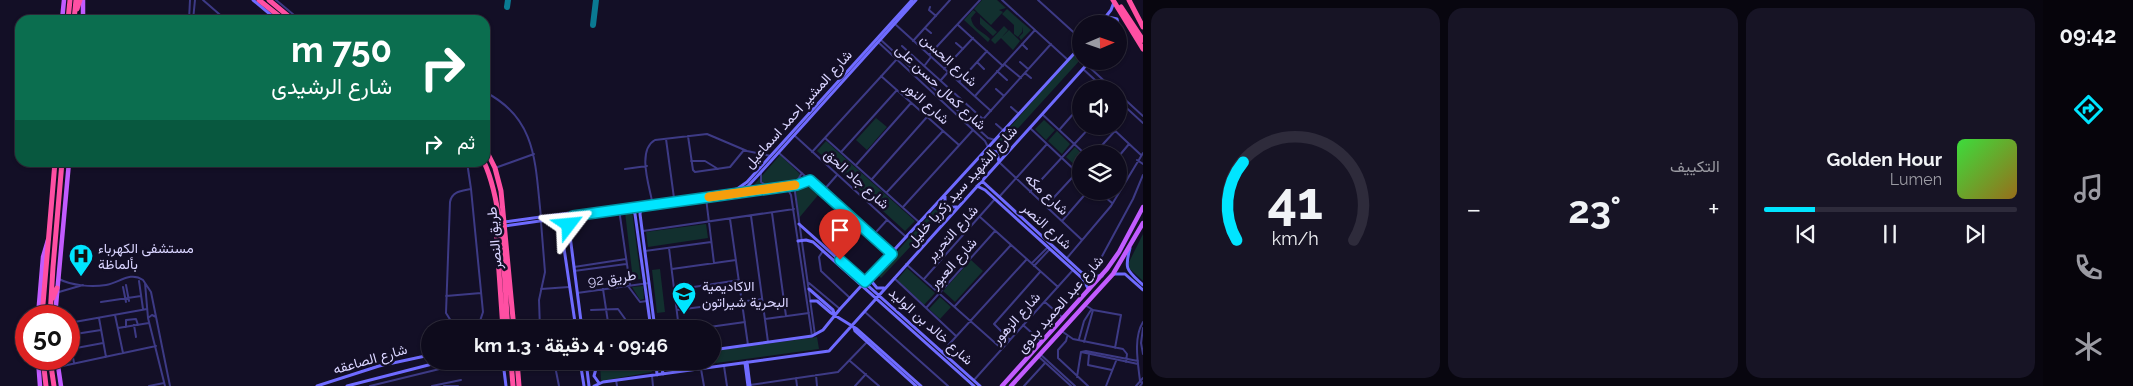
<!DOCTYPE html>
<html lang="ar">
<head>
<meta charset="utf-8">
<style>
	:root { --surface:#0e0b1c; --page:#171425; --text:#f1f3f6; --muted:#9b9ba3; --line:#2e2b3b; --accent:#00e5ff }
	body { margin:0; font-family:Raleway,Vazirmatn,sans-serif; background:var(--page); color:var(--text); direction:rtl; height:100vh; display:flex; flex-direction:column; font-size:19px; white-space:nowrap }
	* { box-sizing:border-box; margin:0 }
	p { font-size:16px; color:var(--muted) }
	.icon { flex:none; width:28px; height:28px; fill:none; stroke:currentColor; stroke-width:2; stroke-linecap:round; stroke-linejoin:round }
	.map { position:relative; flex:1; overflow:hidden; direction:ltr }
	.sheet { display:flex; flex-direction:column; gap:8px; padding:8px; background:#08060f; width:900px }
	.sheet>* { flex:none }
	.banner { position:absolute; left:15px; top:15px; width:475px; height:152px; border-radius:15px; box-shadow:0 1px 4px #0004,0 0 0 1px var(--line); direction:rtl; background:#0b6e4f; color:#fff; overflow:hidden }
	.needle { width:32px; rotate:88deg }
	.tools { position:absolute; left:1072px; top:15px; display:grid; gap:10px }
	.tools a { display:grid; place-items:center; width:55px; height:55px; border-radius:50%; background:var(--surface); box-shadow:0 1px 4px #0004,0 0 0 1px var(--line); font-size:25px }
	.speed { position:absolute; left:15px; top:305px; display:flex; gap:10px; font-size:25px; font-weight:700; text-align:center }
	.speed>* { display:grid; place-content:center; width:65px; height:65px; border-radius:50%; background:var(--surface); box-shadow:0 1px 4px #0004,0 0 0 1px var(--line); line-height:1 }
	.speed .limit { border:8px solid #d22; background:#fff; color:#111 }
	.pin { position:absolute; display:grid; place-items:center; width:42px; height:42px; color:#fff; margin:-51px -21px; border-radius:50% 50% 50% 0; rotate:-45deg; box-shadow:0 0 5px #0007 }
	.pin .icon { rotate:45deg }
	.me { position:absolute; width:55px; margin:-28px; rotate:61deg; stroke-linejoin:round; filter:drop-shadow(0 0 4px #0008) }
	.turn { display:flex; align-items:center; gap:18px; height:105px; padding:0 15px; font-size:22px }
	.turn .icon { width:65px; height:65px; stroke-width:2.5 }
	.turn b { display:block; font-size:35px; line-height:42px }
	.then { display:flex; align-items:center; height:48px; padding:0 15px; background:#0003; gap:10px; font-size:19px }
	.big { font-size:38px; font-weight:700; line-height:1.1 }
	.sheet .card { flex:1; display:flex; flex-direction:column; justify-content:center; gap:8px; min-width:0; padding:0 18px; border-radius:15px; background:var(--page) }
	.sheet .dial { align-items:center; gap:0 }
	.dial svg { height:130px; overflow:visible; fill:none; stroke:var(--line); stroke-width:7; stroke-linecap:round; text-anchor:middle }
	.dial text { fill:var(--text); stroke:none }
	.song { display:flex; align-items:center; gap:15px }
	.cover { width:60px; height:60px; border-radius:8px; background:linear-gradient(135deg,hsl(120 70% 55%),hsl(40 70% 35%)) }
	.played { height:5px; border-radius:2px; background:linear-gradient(90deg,var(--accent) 20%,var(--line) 20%) }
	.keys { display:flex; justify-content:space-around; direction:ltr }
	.heat { display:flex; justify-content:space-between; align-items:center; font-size:28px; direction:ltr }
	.sheet .tiles { flex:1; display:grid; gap:8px; grid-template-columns:repeat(3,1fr) }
	.trip { position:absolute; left:421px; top:320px; width:300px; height:50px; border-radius:25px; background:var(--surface); box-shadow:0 1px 4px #0004,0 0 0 1px var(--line); font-weight:700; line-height:50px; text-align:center; direction:rtl }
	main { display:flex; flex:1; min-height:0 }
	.dock { display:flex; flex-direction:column; width:90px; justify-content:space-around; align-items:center; background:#06040b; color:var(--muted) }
	.dock .icon { width:35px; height:35px }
	.dock .selected { color:var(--accent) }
	.dock b { font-size:22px; color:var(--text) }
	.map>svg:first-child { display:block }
	.green { fill:#12302f }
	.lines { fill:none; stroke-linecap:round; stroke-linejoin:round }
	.taxiway { stroke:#0a7a92; stroke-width:6 }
	.street { stroke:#3d3a85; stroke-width:2 }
	.secondary { stroke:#6f6bff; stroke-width:3 }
	.primary { stroke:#c25bff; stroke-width:4.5 }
	.highway { stroke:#ff4fa3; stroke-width:5 }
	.route-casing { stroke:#0095a6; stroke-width:12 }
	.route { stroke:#00e5ff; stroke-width:9 }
	.slow { stroke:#f59e0b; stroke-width:9 }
	.labels { text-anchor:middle; stroke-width:5; stroke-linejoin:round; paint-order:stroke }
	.street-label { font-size:14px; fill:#d9d4ff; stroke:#130f26 }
	.poi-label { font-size:14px; fill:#d9d4ff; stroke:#130f26; text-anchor:start }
</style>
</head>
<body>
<main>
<nav class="dock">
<b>09:42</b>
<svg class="icon selected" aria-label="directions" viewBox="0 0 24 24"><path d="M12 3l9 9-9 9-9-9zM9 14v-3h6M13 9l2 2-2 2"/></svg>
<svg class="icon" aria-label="music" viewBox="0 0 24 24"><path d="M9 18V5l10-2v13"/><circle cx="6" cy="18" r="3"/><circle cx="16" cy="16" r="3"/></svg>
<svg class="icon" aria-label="phone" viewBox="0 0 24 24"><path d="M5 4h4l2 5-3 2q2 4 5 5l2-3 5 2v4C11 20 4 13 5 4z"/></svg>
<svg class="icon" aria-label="climate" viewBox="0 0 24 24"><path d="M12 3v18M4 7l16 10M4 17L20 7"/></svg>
</nav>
<section class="sheet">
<div class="tiles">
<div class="card">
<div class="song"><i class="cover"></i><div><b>Golden Hour</b><p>Lumen</p></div></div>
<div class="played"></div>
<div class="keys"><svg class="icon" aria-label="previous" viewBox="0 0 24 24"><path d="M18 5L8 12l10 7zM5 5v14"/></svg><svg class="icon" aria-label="pause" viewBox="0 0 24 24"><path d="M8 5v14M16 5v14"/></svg><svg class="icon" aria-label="next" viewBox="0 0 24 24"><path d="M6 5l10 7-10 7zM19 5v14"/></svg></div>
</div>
<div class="card"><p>التكييف</p>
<div class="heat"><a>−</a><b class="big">23°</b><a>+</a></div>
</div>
<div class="card dial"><svg viewBox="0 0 100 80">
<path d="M14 69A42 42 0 1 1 86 69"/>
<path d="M14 69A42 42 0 0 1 18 21" stroke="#00e5ff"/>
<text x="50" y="56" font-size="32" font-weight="700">41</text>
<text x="50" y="72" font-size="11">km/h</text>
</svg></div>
</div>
</section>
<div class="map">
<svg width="1143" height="386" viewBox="0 0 1143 386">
	<rect width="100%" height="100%" fill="#130f26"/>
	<path class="green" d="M 982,0 L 997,0 L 1006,8 L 999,10 L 1003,12 L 991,25 L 974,9 Z
		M 1007,9 L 1031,30 L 1021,40 L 1019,37 L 1023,33 L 1022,26 L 1018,22 L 1022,26 L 1022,32 L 1018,37 L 1014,34 L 1014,25 L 1002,14 Z
		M 973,10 L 976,12 L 971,18 C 973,30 983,31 990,39 L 988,42 L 964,20 Z
		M 980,17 L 997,32 L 993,36 L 980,24 Z
		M 1004,26 L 1008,30 L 1002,37 L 1009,30 L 1020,41 L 1013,50 L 1001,38 L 995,44 L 991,40 Z
		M 1081,46 L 1081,59 L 1001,147 L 996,143 Z
		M 876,118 L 887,127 L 867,150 L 856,140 Z
		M 1044,120 L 1055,130 L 1046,140 L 1035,129 Z
		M 1057,131 L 1070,144 L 1062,154 L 1048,141 Z
		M 826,141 L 915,221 L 905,231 L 817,151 Z
		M 1075,147 L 1082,154 L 1081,162 L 1077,167 L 1066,157 Z
		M 780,155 L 801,175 L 797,180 L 753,186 Z
		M 806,182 L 819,194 L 799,218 L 796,192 Z
		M 935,209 L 941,214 L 881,278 L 877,274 Z
		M 632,211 L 641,279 L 633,280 L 625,212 Z
		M 706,224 L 708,238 L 648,247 L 646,232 Z
		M 1143,234 L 1143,281 L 1130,269 L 1128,264 Z
		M 971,260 L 983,271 L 955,302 L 943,291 Z
		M 907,268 L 935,293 L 924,305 L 897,280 Z
		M 660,269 L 665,312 L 657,313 L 652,270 Z
		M 643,286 L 644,299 L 640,300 L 632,287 Z
		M 940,297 L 951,307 L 940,319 L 929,309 Z
		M 817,337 L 819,349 L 665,370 L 663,361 L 712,361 L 713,351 Z
		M 634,361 L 651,361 L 652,372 L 601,381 L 600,365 Z"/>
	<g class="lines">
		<path class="taxiway" d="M 507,7 L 508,0
			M 593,25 L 596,0"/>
		<path class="street" d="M 203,0 L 226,20
			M 276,0 L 300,20
			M 1002,0 L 1068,60
			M 1038,0 L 1081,39
			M 930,7 L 929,10 L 936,16
			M 189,20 L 190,0
			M 193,20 L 195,0
			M 895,24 L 991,111
			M 958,25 L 1003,66
			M 925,28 L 931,33
			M 881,40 L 988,138 L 995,140
			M 913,41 L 950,0
			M 878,42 L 985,141 L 988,147
			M 956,43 L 963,49
			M 1022,44 L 1027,49
			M 902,46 L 983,119
			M 929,55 L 980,0
			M 977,62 L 984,69
			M 1020,62 L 1028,69
			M 1004,64 L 1021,78
			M 925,65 L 931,57
			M 1087,65 L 1113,89
			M 944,69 L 973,38
			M 1083,69 L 1105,89
			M 997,71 L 1007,80
			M 1025,73 L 1031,78
			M 881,76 L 959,145
			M 941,80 L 948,72
			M 959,82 L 987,51
			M 996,89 L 1004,96
			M 1096,89 L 1100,84
			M 485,92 C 538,119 535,165 541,217
			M 1119,94 L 1143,116
			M 975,96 L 1035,30
			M 1119,101 L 1143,123
			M 1011,107 L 1019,114
			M 1042,114 L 1085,154
			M 996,124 L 1004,131
			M 977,126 L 1051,44
			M 1110,126 L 1141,155
			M 1030,128 L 1081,176
			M 1060,129 L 1081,105
			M 794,135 L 905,236
			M 688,136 L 693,170 L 695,172 L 730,167 L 744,150
			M 825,138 L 920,223
			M 666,139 L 674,198
			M 842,151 L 897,90
			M 812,152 L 897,59
			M 779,153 L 891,252
			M 1094,154 L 1115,131
			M 1119,156 L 1129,144
			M 1137,160 L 1143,164
			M 691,161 L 705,161 L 718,169
			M 467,162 L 471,189
			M 1000,163 L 1082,240
			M 856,165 L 911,103
			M 495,168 L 534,154
			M 625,169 L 647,166
			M 761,172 L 761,182 L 767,186 L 797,181 L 802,173
			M 872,179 L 927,117
			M 797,185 L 795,192 L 815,335
			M 786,186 L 791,195 L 812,336
			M 471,189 L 483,312 L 480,321 L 465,326 L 451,321 L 446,313 L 450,202 C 452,191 462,191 471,189 Z
			M 823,191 L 837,175
			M 1098,191 L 1112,203
			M 738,192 L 799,184 L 809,180
			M 887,192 L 943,131
			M 1030,192 L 1091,126
			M 999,197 L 1047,144
			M 706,198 L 714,263
			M 652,201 C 649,185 637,150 655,140 L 707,134 L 747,151 L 771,156
			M 1046,206 L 1081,168
			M 903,207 L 973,130
			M 619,209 L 630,285
			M 772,213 L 786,316
			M 751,216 L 768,342
			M 980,217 L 1058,287
			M 730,219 L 748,345
			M 1062,221 L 1088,191
			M 643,231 L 794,209
			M 877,231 L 887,220
			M 669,248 L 679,329
			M 645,251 L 711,242
			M 823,251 L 819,257 L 821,271 L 850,298
			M 1067,258 L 1111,206 L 1143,153
			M 1032,263 L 1048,247
			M 906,264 L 1002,349
			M 1034,266 L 1050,249
			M 574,267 L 626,259
			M 672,269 L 736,260
			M 574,271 L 626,264
			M 1086,274 L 1100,260 L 1133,199 L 1143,175
			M 894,278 L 956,336
			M 59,279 C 72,286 92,287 106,285 C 119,283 130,271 143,280 L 151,292 L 170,386
			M 924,279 L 995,199
			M 139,281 L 143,309
			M 145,283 L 148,318 L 165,386
			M 809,283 L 840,309
			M 126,285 L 129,301
			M 628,286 L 640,302 L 647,301
			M 123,287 L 126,302
			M 541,289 L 569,287
			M 603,289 L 609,329
			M 674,290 L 739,280
			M 59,292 L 83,285
			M 577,293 L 649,283
			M 446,296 L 481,293
			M 101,302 L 141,296
			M 1045,302 L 1062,317
			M 1085,305 L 1093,310 L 1121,315 L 1115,348
			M 955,306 L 1011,245
			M 926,308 L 995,231
			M 591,310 L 618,309 L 628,323 L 629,329
			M 677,310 L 762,299
			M 865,312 L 948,386
			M 115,315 L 123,353
			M 99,318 L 106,357
			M 148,318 L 152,315 L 156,317
			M 765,319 L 809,313
			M 69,323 L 147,309
			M 134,325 L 136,337
			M 1023,325 L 1042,342
			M 126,327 L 126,320 L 136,319 L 138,325
			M 515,327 L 540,325
			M 118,328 L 149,323
			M 1143,328 L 1141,343 L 1143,354
			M 540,329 L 539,300 L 545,272 L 541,222
			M 695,329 L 745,322
			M 1063,332 L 1073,339 L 1123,349 L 1127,354 L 1126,362
			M 1067,337 L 1066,341 L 1058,350 L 1058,358 L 1088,386
			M 1079,339 L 1084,321 L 1091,310
			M 1010,340 L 994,324 L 1040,272
			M 1084,342 L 1093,310
			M 71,349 L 103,343
			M 942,352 L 1027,259
			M 1081,352 L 1086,351 L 1138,361
			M 1081,352 L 1138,364
			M 1040,354 L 1075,386
			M 1089,354 L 1088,365 L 1112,370
			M 1038,356 L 1071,386
			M 550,361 L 556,371 L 559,386
			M 850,361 L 879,386
			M 74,363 L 69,335 L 101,330
			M 724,366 L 727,386
			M 58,367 L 156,346
			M 701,369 L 704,386
			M 816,375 L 817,386
			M 652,376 L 653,386
			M 1077,377 L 1081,352
			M 796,378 L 797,386
			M 616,380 L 617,386
			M 974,380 L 1073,270
			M 1142,383 L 1140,381 C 1138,363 1133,338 1143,322
			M 750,385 L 838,372 L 867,342
			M 149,386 L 164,383
			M 370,386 L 456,365 L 462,361
			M 432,386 L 461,380
			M 444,386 L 458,386
			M 855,386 L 866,374
			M 1024,386 L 1045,363
			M 1106,386 L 1116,361
			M 1136,386 L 1143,378
			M 1140,386 L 1143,382"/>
		<path class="secondary" d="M 253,0 L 277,20
			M 1108,17 L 1117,19 L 1119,28
			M 1100,24 L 1111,10 L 1114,2
			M 987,150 L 997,152 L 999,162
			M 982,181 L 1081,272 L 1089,276 L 1102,276
			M 977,186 L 985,190 L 1083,279 L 1089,290
			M 945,196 L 945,202 L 948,207 L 957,207
			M 641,206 L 640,214 L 655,329
			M 632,208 L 635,214 L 651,329
			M 573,216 L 569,228 L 582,329
			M 557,219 L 561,228 L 576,329
			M 504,222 L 728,191 L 737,189 L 747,182 L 912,0
			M 799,224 L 980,386
			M 505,226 L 731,194 L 748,186 L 761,172 L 916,0
			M 798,241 L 806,240 L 813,242 L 974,386
			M 1130,248 C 1124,270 1127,270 1143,285
			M 1113,274 L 1125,274 L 1143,290
			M 872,276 L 872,282 L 877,288 L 884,288
			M 809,289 L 833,310 L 834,313
			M 811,301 L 817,301 L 831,313 L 857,329 L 921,386
			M 854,328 L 855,331 L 916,386
			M 712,350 L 812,336 L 823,330 L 840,309 L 1081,46
			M 498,361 L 504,370 L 506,386
			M 580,361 L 584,386
			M 586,361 L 589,386
			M 588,361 L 601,365 L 628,361
			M 656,361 L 657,375
			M 661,361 L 663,374
			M 747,362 L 750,386
			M 745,363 L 748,386
			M 597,365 L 594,376 L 599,383
			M 317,386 L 379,366 L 430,355
			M 347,386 L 444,361
			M 594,386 L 603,382 L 829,351 L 1090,61"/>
		<path class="primary" d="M 62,20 L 64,0
			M 83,20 L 83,0
			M 38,316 L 43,257 L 48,240
			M 55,316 L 69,162
			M 38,359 L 40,386
			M 57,359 L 61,386
			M 1002,386 L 1107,269 L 1119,252 L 1143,207
			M 1011,386 L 1113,274 L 1143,223"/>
		<path class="highway" d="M 259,0 L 284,20
			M 269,0 L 293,20
			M 1113,0 L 1143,49
			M 1129,0 L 1143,27
			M 1121,7 L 1143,40
			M 77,9 L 80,0
			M 68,20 L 70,0
			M 74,20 L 76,0
			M 485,148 L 495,168 L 501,191 L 514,329
			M 484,162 C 504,205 504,281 508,329
			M 495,215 L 503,329
			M 53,298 L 57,288
			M 42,316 L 55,162
			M 50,316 L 53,267 L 62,162
			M 43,359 L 46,386
			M 50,359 L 54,386
			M 511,361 L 513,386
			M 517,361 L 519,386"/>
	</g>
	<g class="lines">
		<defs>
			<path id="route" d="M 569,225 L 573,216 L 797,185 L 810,180 L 892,254 L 865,282 L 840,260"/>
		</defs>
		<use href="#route" class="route-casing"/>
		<use href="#route" class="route"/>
		<path class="slow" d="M 709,197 L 795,185"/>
	</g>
	<defs>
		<symbol id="hospital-pin" viewBox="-11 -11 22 30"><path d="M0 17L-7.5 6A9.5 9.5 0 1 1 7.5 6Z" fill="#00e5ff" stroke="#130f26"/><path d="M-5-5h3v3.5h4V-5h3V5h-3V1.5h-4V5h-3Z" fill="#111"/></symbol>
		<symbol id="university-pin" viewBox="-11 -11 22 30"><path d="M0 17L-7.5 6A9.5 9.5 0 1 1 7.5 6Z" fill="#00e5ff" stroke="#130f26"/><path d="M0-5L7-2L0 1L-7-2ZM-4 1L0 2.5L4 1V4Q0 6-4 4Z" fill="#111"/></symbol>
	</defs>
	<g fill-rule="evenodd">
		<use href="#hospital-pin" x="67" y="242" width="28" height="38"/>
		<use href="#university-pin" x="670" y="280" width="28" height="38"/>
	</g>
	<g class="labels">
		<g class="street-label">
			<text transform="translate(949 60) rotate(42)" y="5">شارع الحسن</text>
			<text transform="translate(941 87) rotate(43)" y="5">شارع كمال حسن على</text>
			<text transform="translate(927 103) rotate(42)" y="5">شارع النور</text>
			<text transform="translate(798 109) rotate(-48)" y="5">شارع المشير احمد اسماعيل</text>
			<text transform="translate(857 179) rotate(42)" y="5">شارع جاد الحق</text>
			<text transform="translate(962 186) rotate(-48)" y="5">شارع الشهيد سيد زكريا خليل</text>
			<text transform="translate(1047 194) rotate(43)" y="5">شارع مكه</text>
			<text transform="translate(1047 226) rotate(42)" y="5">شارع النصر</text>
			<text transform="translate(952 233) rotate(-48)" y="5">شارع التحرير</text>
			<text transform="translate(494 238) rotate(-95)" y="5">طريق النصر</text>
			<text transform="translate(953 263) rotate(-48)" y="5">شارع العبور</text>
			<text transform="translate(612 278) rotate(-8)" y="5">طريق 92</text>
			<text transform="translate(1060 304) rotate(-49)" y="5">شارع عبد الحميد بدوى</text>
			<text transform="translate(1016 318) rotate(-48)" y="5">شارع الزهور</text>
			<text transform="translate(931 326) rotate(42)" y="5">شارع خالد بن الوليد</text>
			<text transform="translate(370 359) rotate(-16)" y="5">شارع الصاعقه</text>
		</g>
		<g class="poi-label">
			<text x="98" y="253">مستشفى الكهرباء<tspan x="98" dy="16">بألماظة</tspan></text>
			<text x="702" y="291">الاكاديمية<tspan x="702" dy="16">البحرية شيراتون</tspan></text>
		</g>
	</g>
</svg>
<div class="tools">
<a><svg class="needle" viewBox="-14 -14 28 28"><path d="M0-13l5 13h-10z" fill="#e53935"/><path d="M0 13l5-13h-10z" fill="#9b9ba3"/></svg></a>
<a><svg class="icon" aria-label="sound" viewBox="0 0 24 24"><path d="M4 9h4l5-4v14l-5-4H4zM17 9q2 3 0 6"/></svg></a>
<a><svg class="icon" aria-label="layers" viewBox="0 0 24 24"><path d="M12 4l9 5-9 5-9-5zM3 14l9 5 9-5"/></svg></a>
</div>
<div class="speed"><div class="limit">50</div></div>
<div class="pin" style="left:840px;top:260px;background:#d93025"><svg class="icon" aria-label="arrive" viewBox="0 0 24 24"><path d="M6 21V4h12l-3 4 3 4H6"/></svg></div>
<svg class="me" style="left:569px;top:225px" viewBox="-20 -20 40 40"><path d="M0-17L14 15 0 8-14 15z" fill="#00e5ff" stroke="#fff" stroke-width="4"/></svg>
<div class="trip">09:46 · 4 دقيقة · 1.3 km</div>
<div class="banner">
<div class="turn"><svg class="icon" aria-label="right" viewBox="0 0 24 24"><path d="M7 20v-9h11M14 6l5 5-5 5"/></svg><div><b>750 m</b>شارع الرشيدى</div></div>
<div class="then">ثم<svg class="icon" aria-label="right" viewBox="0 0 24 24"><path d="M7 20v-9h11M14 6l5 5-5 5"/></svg></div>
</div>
</div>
</main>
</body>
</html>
